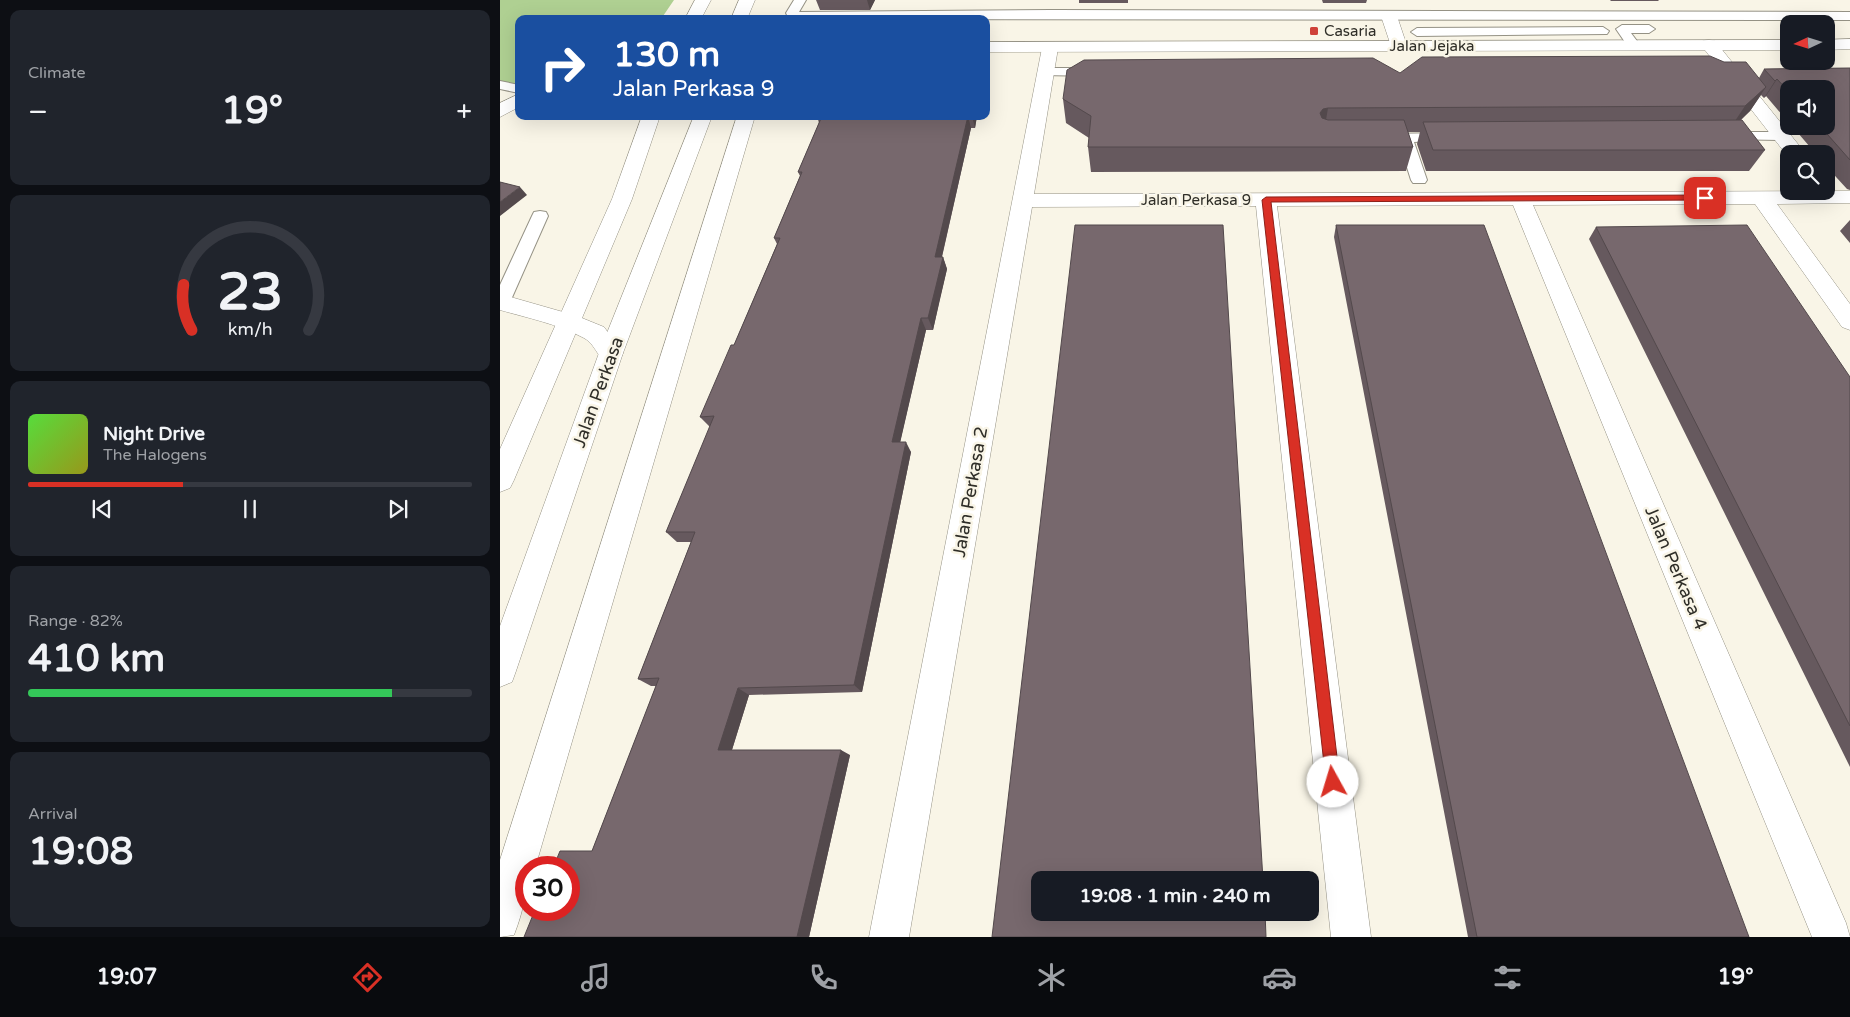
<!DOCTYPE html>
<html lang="en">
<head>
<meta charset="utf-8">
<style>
	:root { --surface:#171b24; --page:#20242c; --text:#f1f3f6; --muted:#9ea1a6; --line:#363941; --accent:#d93025 }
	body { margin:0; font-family:"Varela Round",sans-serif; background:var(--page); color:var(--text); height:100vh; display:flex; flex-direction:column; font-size:19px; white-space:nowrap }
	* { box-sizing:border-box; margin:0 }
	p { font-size:16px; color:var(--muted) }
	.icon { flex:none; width:28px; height:28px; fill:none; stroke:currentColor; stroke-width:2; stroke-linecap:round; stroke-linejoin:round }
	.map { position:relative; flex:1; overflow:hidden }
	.sheet { display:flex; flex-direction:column; gap:10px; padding:10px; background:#0d0f14; width:500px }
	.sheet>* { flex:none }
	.top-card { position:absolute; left:15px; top:15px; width:475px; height:105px; border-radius:10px; box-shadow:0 5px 20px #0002; background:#1a4fa0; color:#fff; overflow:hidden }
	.needle { width:32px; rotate:266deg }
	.fabs { position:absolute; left:1280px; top:15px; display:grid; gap:10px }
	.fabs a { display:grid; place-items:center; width:55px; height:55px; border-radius:10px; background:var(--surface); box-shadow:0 5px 20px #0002; font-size:25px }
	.speed { position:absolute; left:15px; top:856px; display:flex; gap:10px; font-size:25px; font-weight:700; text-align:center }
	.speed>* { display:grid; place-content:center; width:65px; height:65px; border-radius:50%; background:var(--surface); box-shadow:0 5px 20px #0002; line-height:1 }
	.speed .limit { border:8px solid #d22; background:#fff; color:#111 }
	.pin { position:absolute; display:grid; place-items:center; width:42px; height:42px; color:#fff; margin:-21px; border-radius:10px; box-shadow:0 2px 8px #0006 }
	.me { position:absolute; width:55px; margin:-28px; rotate:354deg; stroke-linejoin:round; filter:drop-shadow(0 0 4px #0008) }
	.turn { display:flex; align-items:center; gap:18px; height:105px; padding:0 15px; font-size:22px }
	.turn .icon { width:65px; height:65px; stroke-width:2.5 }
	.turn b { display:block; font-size:35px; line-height:42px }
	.big { font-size:38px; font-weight:700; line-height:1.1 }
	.sheet .tile { flex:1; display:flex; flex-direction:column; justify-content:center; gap:8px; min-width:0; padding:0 18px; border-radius:10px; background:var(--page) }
	.sheet .dial { align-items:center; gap:0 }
	.dial svg { height:130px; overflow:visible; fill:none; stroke:var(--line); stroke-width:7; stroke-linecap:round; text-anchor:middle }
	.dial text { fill:var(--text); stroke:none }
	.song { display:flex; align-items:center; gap:15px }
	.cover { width:60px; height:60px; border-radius:8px; background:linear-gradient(135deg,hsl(110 70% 55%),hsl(60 70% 35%)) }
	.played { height:5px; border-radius:2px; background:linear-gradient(90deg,var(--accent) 35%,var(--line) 35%) }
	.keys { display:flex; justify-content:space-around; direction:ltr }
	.heat { display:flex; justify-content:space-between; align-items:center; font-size:28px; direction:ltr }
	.charge { height:8px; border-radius:4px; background:linear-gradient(90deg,#34c759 82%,var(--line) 0) }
	.trip { position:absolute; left:531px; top:871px; width:288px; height:50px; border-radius:10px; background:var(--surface); box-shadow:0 5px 20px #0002; font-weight:700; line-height:50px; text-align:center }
	.dock { display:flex; height:80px; justify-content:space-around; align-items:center; background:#090b0e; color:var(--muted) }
	.dock .icon { width:35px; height:35px }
	.dock .current { color:var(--accent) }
	.dock b { font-size:22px; color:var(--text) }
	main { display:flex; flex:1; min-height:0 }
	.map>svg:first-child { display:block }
	.green { fill:#afd092 }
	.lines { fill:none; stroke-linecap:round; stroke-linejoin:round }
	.lane-casing { stroke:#959285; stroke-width:2 }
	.street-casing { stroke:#959285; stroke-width:1 }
	.secondary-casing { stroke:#959285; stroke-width:1 }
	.lane { fill:#fff; fill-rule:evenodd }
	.street { fill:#fff; fill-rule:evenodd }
	.secondary { fill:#fff; fill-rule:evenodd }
	.wall { fill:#66595e }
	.shaded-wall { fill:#53494c }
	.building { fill:#77686d; stroke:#53494c }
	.route { fill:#d93025; stroke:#8d1f18 }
	.poi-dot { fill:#cf4139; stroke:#f9f5e7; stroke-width:2 }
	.labels { text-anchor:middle; stroke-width:5; stroke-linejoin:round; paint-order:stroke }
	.far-poi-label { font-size:15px; fill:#2f2e28; stroke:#f9f5e7; text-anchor:start }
	.far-street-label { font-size:15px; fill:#2f2e28; stroke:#f9f5e7 }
	.street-label { font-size:18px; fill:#2f2e28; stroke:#f9f5e7 }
</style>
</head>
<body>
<main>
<section class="sheet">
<div class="tile"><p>Climate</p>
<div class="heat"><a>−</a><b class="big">19°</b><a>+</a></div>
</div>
<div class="tile dial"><svg viewBox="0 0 100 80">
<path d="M14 69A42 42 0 1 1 86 69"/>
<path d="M14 69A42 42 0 0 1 9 41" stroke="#d93025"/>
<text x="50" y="56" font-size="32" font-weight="700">23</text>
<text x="50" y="72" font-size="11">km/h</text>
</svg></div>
<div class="tile">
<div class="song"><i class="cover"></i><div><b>Night Drive</b><p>The Halogens</p></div></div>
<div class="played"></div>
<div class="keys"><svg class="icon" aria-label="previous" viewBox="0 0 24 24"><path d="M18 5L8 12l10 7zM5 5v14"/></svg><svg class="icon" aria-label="pause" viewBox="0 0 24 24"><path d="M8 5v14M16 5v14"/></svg><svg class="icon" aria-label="next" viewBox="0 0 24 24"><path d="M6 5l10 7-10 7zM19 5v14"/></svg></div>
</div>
<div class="tile"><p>Range · 82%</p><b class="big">410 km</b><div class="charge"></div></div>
<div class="tile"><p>Arrival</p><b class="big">19:08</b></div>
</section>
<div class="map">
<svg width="1350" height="937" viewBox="0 0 1350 937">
	<rect width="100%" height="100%" fill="#f9f5e7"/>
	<path class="green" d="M 0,0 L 174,0 L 161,19 L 19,19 L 19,92 L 0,89 Z"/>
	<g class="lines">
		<defs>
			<path id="lane" d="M 294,0 L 306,0 L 299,12 L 551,10 L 1350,12 L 1350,20 L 289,19 L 286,13 Z
				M 1122,25 L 1149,25 L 1155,29 L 1149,33 L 1131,33 L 1140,45 L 1134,49 L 1129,48 L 1116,29 Z
				M 1103,27 L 1109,31 L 1107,34 L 917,36 L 911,32 L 917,28 Z
				M 546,68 L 596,68 L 603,72 L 596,76 L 541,75 L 539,72 L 541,69 Z
				M 0,81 L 19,85 L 19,93 L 0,89 Z
				M 1225,132 L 1282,132 L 1287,133 L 1289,136 L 1287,139 L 1282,140 L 1220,139 L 1218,136 L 1220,133 Z
				M 947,133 L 952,134 L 954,137 L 952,140 L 914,142 L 927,180 L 925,183 L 913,183 L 911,180 L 899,142 L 878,141 L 876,138 L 878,135 L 883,134 Z
				M 40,211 L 46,212 L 48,216 L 10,302 L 7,306 L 0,308 L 0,285 L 32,216 L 34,212 Z"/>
			<path id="street" d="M 889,11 L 895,13 L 897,16 L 907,46 L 905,50 L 893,50 L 891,46 L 881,16 L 883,13 Z
				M 1209,40 L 1215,41 L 1306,154 L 1289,154 L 1289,158 L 1201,45 L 1203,41 Z
				M 550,43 L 556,44 L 558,48 L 534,194 L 1350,191 L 1350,203 L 1277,204 L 1350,304 L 1350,330 L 1342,327 L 1255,204 L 1033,205 L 1346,923 L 1350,937 L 1312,937 L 1013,205 L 777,206 L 871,937 L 831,937 L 756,206 L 532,207 L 409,937 L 369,937 L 542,48 L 544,44 Z
				M 19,94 L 19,107 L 0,117 L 0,103 Z
				M 237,116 L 255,116 L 35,868 L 26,868 C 26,895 24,909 14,935 L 0,937 L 0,860 Z
				M 0,294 L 77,316 L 104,327 L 123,353 L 120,359 C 96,367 100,347 84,338 C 58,324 28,318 0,310 Z"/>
			<path id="secondary" d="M 195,0 L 211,0 L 201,19 L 185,19 Z
				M 239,0 L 255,0 L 247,19 L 231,19 Z
				M 1350,39 L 1350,49 L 1326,50 L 1326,40 Z
				M 1289,40 L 1289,50 L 486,52 L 486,42 Z
				M 142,116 L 160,116 L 132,199 L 14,480 L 10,488 L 0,492 L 0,449 L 112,199 Z
				M 194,116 L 212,116 L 123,353 L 16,671 L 12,682 L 0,687 L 0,626 L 99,353 Z"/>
		</defs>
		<use href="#lane" class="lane-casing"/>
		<use href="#street" class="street-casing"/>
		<use href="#secondary" class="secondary-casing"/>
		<use href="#lane" class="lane"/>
		<use href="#street" class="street"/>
		<use href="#secondary" class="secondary"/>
	</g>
	<path class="wall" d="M 316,0 L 375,0 L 370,10 L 320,10 Z
		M 579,0 L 628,0 L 628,3 L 579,3 Z
		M 822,0 L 867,0 L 866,3 L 823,3 Z
		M 1110,0 L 1159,0 L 1158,1 L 1111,1 Z
		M 1224,62 L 1259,78 L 1264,69 L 1350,68 L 1350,190 L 1347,189 L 1326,166 L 1326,154 L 1316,154 L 1292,126 L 1326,126 L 1289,89 L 1289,123 L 1266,96 L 1264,98 L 1261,95 L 1250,111 L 1241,120 L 1265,150 L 1249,171 L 926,171 L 917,144 L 920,132 L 908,132 L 913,147 L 906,171 L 591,172 L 588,147 L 589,138 L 566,123 L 563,99 L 900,73 Z
		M 317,116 L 477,116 L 475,128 L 471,128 L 442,257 L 443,257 L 447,269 L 440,298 L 433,330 L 426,330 L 400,442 L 411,452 L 362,692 L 249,695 L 232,750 L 350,755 L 309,937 L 24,937 L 92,851 L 156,686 L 151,686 L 138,679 L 191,542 L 177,542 L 166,532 L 210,427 L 200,417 L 234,345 L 277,244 L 274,238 L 300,176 L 298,172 L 319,123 Z
		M 1350,220 L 1350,243 L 1340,231 Z
		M 836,225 L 1249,937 L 968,937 L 834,237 Z
		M 1096,227 L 1350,377 L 1350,767 L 1089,239 Z"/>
	<path class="shaded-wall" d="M 367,0 L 375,0 L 370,10 Z
		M 1277,79 L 1266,96 L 1264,98 L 1275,81 Z
		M 1266,87 L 1250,111 L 1229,130 L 1245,106 Z
		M 828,108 L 824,132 L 820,113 L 823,109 Z
		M 468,116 L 471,128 L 439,269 L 435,257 Z
		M 472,116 L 477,116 L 475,128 Z
		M 20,187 L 27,195 L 0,216 L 0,202 Z
		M 443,257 L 447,269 L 433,330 L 428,318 Z
		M 421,318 L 426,330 L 398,452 L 392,442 Z
		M 406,442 L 411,452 L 362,692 L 354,685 Z
		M 238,688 L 249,695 L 230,756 L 218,750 Z
		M 341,750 L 350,755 L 309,937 L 297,937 Z"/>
	<path class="building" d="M 1210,56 L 1224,62 L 1246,62 L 1266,87 L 1245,106 L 828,108 L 823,109 L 820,113 L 822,118 L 828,120 L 904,120 L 913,147 L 588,147 L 591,116 L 563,99 L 567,70 L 584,60 L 873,58 L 900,73 L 922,57 Z
		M 1350,68 L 1350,160 L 1320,126 L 1326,126 L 1326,89 L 1289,89 L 1289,92 L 1277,79 L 1275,81 L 1264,69 Z
		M 322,116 L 472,116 L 468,116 L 435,257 L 443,257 L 436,286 L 428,318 L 421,318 L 392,442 L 406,442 L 354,685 L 238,688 L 218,750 L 341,750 L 297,937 L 24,937 L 35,910 L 69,910 L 69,868 L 53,868 L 60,851 L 92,851 L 159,678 L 138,679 L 195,532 L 166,532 L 214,416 L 200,417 L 231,345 L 234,345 L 280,238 L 274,238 L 302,172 L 298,172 Z
		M 1242,120 L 1265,150 L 933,150 L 923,122 Z
		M 0,182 L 20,187 L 0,202 Z
		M 575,225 L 723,225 L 763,880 L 540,880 L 540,912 L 765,912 L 766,937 L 492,937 Z
		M 836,225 L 984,225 L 1249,937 L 977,937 Z
		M 1247,225 L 1350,377 L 1350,726 L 1096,227 Z"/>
	<path class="route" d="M 1205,195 L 1210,198 L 1208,200 L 771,202 L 840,782 L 838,787 L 833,789 L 828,787 L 826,782 L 762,200 L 766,197 Z"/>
	<rect class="poi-dot" x="809" y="26" width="10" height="10" rx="2.5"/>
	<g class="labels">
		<g class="far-poi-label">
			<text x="824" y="36">Casaria</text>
		</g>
		<g class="far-street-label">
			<text x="932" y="51">Jalan Jejaka</text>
			<text x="696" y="205">Jalan Perkasa 9</text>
		</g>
		<g class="street-label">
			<text transform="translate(98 392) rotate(-70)" y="6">Jalan Perkasa</text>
			<text transform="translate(470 492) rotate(-80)" y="6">Jalan Perkasa 2</text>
			<text transform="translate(1176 568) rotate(67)" y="6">Jalan Perkasa 4</text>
		</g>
	</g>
</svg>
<div class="fabs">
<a><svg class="needle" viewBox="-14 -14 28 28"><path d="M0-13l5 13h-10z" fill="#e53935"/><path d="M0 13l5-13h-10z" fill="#9ea1a6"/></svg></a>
<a><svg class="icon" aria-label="sound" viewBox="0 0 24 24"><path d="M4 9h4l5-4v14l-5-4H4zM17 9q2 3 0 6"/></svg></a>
<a><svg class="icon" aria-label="search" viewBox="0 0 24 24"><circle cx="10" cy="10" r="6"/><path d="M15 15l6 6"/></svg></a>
</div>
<div class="speed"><div class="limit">30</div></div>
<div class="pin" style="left:1205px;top:198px;background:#d93025"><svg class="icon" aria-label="arrive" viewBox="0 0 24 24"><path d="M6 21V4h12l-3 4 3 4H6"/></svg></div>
<svg class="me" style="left:833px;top:782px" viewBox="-20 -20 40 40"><circle r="19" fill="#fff"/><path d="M0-13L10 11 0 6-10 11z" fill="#d93025"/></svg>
<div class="trip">19:08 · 1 min · 240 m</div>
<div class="top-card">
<div class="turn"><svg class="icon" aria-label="right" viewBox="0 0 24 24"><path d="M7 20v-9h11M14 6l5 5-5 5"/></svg><div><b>130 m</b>Jalan Perkasa 9</div></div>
</div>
</div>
</main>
<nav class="dock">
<b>19:07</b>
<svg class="icon current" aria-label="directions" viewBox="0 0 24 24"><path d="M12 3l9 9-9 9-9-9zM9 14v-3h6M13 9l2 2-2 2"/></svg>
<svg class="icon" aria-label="music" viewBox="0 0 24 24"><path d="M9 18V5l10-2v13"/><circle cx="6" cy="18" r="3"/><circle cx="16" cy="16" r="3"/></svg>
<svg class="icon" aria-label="phone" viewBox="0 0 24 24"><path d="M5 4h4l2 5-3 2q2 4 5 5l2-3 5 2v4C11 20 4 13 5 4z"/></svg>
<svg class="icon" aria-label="climate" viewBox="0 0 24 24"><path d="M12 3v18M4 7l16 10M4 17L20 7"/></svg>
<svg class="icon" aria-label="car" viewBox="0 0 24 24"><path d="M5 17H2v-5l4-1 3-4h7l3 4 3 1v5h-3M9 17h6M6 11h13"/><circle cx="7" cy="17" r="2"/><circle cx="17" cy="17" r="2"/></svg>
<svg class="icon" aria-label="filters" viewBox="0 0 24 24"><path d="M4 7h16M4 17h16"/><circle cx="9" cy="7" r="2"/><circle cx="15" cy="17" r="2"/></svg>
<b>19°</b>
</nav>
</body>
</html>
